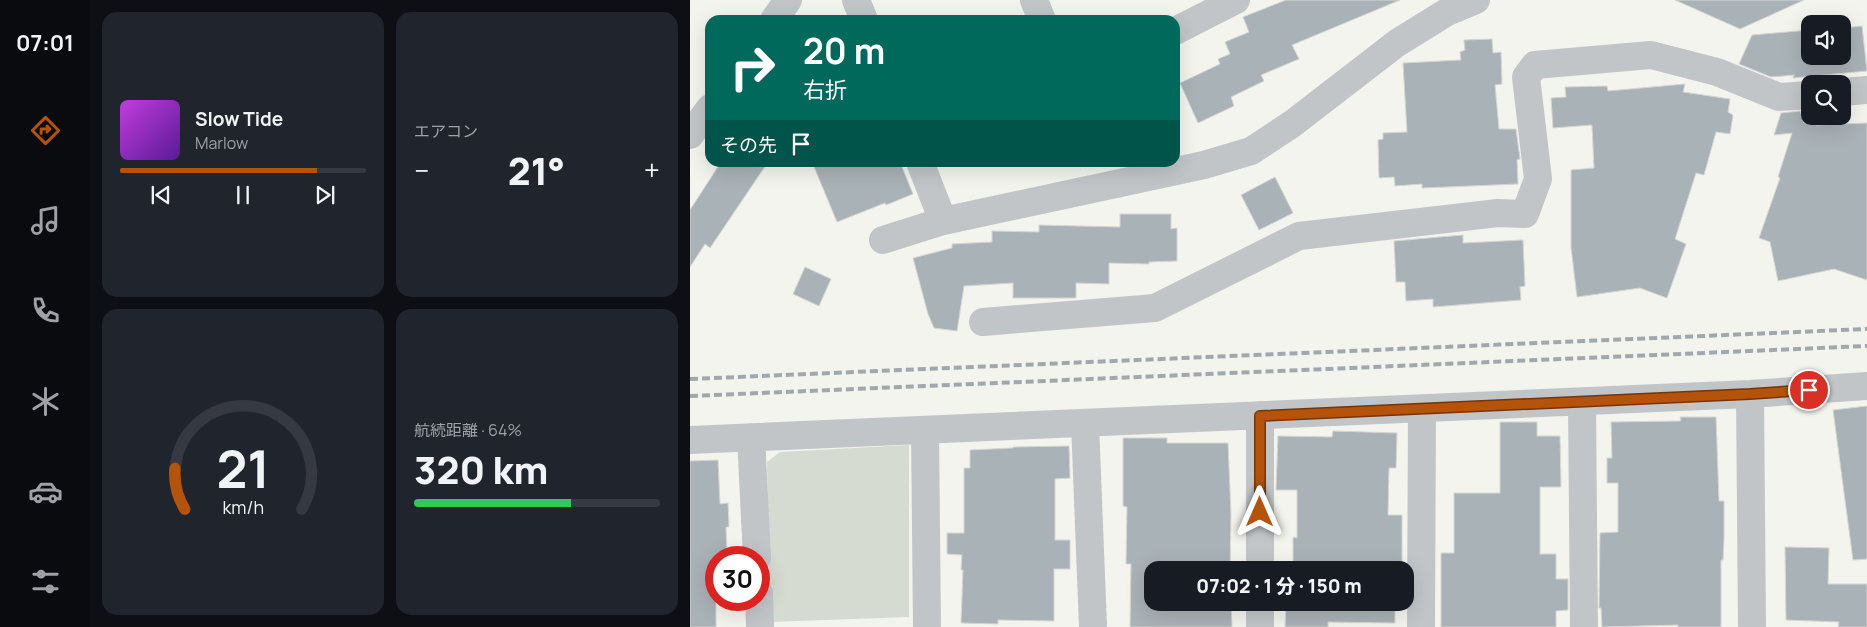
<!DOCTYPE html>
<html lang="ja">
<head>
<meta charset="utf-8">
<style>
	:root { --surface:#171b24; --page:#20242c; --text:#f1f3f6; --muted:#9ea1a6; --line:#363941; --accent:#b45309 }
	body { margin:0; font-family:Manrope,"Noto Sans JP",sans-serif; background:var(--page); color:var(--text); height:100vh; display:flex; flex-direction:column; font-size:19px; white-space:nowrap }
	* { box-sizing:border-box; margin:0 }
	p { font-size:16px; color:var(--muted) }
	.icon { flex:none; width:28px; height:28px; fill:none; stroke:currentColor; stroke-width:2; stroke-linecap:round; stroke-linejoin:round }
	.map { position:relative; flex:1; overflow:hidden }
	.drawer { display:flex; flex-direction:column; gap:12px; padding:12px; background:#0d0f14; width:600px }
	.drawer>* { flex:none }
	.hud { position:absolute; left:15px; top:15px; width:475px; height:152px; border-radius:15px; box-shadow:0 5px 20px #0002; background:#00695c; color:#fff; overflow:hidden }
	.controls { position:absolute; left:1111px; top:15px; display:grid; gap:10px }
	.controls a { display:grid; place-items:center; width:50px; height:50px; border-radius:10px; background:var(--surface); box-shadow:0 5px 20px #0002; font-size:25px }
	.speed { position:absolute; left:15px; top:546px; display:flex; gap:10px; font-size:25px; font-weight:700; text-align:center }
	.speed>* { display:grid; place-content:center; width:65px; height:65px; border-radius:50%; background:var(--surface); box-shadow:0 5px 20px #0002; line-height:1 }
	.speed .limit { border:8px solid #d22; background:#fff; color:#111 }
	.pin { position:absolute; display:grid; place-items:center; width:42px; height:42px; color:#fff; margin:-21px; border:2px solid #fff; border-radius:50%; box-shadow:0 1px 5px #0007 }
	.me { position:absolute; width:55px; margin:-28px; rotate:0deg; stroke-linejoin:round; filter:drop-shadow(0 0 4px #0008) }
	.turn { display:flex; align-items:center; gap:18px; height:105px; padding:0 15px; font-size:22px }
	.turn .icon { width:65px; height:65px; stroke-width:2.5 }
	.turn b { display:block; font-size:35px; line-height:42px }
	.then { display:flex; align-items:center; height:48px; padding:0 15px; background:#0003; gap:10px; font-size:19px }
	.big { font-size:38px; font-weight:800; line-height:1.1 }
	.drawer .tile { flex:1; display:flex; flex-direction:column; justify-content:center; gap:8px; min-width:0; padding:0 18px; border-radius:15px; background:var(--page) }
	.drawer .dial { align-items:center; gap:0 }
	.dial svg { height:130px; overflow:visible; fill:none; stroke:var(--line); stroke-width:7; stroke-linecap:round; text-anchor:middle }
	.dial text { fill:var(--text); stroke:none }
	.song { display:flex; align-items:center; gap:15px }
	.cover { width:60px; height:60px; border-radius:8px; background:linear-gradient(135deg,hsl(290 70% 55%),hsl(270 70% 35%)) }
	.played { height:5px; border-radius:2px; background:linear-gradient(90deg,var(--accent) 80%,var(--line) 80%) }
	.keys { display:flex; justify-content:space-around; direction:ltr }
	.heat { display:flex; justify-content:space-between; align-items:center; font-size:28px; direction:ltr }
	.charge { height:8px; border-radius:4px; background:linear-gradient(90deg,#34c759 64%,var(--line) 0) }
	.drawer .tiles { flex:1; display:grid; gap:12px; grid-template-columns:repeat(2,1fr) }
	.trip { position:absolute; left:454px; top:561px; width:270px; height:50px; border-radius:15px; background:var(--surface); box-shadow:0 5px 20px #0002; font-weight:800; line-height:50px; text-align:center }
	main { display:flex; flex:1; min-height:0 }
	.dock { display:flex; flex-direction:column; width:90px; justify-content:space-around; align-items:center; background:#090b0e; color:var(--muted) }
	.dock .icon { width:35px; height:35px }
	.dock .selected { color:var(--accent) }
	.dock b { font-size:22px; color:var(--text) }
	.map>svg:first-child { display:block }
	.green { fill:#d5dbd0 }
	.building { fill:#a9b2b6; stroke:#d5d5d2 }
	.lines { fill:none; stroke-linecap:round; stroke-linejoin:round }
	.minor { stroke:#c1c5c8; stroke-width:28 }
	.rail { stroke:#a1a8ad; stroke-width:4; stroke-dasharray:8 4; stroke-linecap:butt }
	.route-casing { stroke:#753606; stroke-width:12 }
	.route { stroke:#b45309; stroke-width:9 }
</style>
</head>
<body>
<main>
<nav class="dock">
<b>07:01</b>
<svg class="icon selected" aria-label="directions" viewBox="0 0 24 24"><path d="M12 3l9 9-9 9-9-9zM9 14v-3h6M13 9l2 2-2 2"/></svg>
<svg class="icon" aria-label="music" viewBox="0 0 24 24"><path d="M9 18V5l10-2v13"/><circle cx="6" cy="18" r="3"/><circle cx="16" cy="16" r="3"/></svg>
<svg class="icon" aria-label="phone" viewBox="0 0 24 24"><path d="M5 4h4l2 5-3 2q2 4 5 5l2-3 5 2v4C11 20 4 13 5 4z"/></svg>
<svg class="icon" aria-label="climate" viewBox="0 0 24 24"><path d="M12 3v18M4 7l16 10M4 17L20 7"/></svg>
<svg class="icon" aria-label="car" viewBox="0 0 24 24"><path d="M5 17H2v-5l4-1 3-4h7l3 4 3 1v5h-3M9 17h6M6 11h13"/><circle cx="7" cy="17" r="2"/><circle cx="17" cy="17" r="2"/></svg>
<svg class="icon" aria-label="filters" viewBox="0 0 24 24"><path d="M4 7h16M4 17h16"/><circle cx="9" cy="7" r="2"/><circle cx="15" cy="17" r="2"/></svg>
</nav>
<section class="drawer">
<div class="tiles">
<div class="tile">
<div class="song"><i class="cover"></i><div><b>Slow Tide</b><p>Marlow</p></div></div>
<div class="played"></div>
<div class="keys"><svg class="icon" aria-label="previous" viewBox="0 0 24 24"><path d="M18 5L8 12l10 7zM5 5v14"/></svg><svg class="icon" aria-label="pause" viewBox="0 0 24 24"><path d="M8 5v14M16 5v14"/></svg><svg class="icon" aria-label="next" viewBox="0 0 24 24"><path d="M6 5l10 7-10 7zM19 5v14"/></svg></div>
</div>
<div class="tile"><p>エアコン</p>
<div class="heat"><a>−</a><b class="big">21°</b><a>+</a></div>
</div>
<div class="tile dial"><svg viewBox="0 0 100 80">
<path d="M14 69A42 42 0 1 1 86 69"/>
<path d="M14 69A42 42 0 0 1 8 44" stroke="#b45309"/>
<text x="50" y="56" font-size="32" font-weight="700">21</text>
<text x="50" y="72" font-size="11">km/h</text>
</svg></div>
<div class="tile"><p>航続距離 · 64%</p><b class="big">320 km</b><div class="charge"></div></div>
</div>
</section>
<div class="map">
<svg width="1177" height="627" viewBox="0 0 1177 627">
	<rect width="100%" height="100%" fill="#f4f4ef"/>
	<path class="green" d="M 219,445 L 219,617 L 80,622 L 77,462 L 90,452 Z"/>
	<path class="building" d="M 596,0 L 710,0 L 602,45 L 609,59 L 571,75 L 574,81 L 541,97 L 544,106 L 508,123 L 490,83 L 530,64 L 528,59 L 540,54 L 535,42 L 559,32 L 553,17 Z
		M 985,0 L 1114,0 L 1050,29 Z
		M 1172,26 L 1177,71 L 1103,78 L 1104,75 L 1081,77 L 1049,64 L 1062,35 L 1120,30 L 1120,56 L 1152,56 L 1152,28 Z
		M 802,39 L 803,53 L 811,52 L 812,84 L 805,85 L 809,129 L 826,129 L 830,159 L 827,160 L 828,184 L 732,188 L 732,184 L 705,186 L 704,177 L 689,178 L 688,140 L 693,139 L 693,133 L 717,132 L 713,63 L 771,60 L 770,52 L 775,50 L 774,40 Z
		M 995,84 L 993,92 L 1040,99 L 1038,112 L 1043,115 L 1040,134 L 1026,132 L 1014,175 L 1006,173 L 985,239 L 996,244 L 977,298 L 950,288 L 887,297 L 881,247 L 881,170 L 904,168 L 902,125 L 863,128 L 861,98 L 876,97 L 875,87 L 917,86 L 918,91 Z
		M 1110,111 L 1114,123 L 1125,120 L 1126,125 L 1177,123 L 1177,280 L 1144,269 L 1088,281 L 1080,242 L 1069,238 L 1090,178 L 1088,177 L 1102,133 L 1084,135 L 1091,113 Z
		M 31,162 L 78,162 L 20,248 L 15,244 L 0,267 L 0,210 Z
		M 122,162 L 210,162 L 223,194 L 196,205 L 195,203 L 147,222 Z
		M 585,177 L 603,213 L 569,230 L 551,195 Z
		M 430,214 L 481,214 L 481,229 L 487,228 L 487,261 L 459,262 L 459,264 L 419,263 L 419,284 L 386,283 L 386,298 L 323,298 L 323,283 L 274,286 L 267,331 L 244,328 L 238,314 L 223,258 L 262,248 L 262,244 L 302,242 L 302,231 L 349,232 L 349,225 L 430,227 Z
		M 773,235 L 773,243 L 833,240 L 835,286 L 830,287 L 831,300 L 743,307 L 743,299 L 716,301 L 715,282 L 706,282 L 704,241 Z
		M 115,267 L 141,279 L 129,306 L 103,294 Z
		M 1177,406 L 1177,559 L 1163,560 L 1143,410 Z
		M 990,417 L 1026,417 L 1029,501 L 1034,501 L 1034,539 L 1033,560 L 1031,560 L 1031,627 L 988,627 L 988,625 L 912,627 L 911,608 L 909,608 L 910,533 L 928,532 L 928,483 L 917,483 L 917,458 L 922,458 L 921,422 L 991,421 Z
		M 810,422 L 847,422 L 847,436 L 870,436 L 871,487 L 850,487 L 850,554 L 866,554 L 866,579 L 878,579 L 878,610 L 866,611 L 866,627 L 751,627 L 751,553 L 764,553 L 764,493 L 810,493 Z
		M 643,431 L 707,433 L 706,468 L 699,468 L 698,515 L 712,515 L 712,566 L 707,566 L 706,570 L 603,570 L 603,537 L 607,538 L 607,490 L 586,490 L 588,436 L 642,437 Z
		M 433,438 L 477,438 L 477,443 L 538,443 L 541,514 L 540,570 L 462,570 L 462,602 L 541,602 L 542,627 L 440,627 L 441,564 L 436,564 L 437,507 L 433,506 Z
		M 379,446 L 380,478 L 365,479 L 365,540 L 380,540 L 380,569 L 364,569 L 364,621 L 308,620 L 308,624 L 271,623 L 273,570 L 271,570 L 272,555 L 257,554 L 257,533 L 274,533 L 274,468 L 280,468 L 280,450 L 323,448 L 323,447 Z
		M 28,460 L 30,504 L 38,503 L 39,527 L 36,527 L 37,558 L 26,558 L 26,627 L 0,627 L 0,461 Z
		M 1095,547 L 1139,548 L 1138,584 L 1177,584 L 1177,627 L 1148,627 L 1149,622 L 1096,620 Z
		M 596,602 L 705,602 L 705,623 L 638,622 L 638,627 L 595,627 Z"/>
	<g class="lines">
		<path class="minor" d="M 166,0 L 174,20
			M 344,0 L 352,20
			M 84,20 L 98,0
			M 485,31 L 546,0
			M 1152,92 L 1177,90
			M 0,135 L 20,108
			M 230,162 L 253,221
			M 193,240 L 253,221 L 514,165 L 561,151 L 602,124 L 707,43 L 757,12 L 786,0
			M 293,322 L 465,308 L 609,236 L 808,213 L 835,214 L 848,179 L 836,77 L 845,65 L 961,55 L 1027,72 L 1089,97 L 1120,95
			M 1060,394 L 1062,627
			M 892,402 L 894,627
			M 395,423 L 403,627
			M 235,430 L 237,627
			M 61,437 L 67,558
			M 0,440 L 1060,394 L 1177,386
			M 570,570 L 570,415
			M 69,593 L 70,627
			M 570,627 L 570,602
			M 731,627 L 732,409"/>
		<path class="rail" d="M 0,379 L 1177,329
			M 0,396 L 1177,346"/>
	</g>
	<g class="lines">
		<defs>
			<path id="route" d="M 570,512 L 570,416 L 1060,394 L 1119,390"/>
		</defs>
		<use href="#route" class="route-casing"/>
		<use href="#route" class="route"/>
	</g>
</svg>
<div class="controls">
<a><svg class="icon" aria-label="sound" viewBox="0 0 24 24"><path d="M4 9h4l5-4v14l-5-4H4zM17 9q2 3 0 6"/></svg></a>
<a><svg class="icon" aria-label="search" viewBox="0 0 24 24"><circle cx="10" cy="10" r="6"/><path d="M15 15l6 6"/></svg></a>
</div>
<div class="speed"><div class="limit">30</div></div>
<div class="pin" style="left:1119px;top:390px;background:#d93025"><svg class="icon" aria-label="arrive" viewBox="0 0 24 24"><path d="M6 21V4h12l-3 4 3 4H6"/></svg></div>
<svg class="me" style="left:570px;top:512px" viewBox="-20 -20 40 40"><path d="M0-17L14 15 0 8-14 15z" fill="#b45309" stroke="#fff" stroke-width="4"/></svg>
<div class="trip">07:02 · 1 分 · 150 m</div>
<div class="hud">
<div class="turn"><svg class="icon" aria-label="right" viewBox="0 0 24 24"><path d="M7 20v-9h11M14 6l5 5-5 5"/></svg><div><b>20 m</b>右折</div></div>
<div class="then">その先<svg class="icon" aria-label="arrive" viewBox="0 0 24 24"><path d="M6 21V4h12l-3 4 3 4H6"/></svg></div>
</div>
</div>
</main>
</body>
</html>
